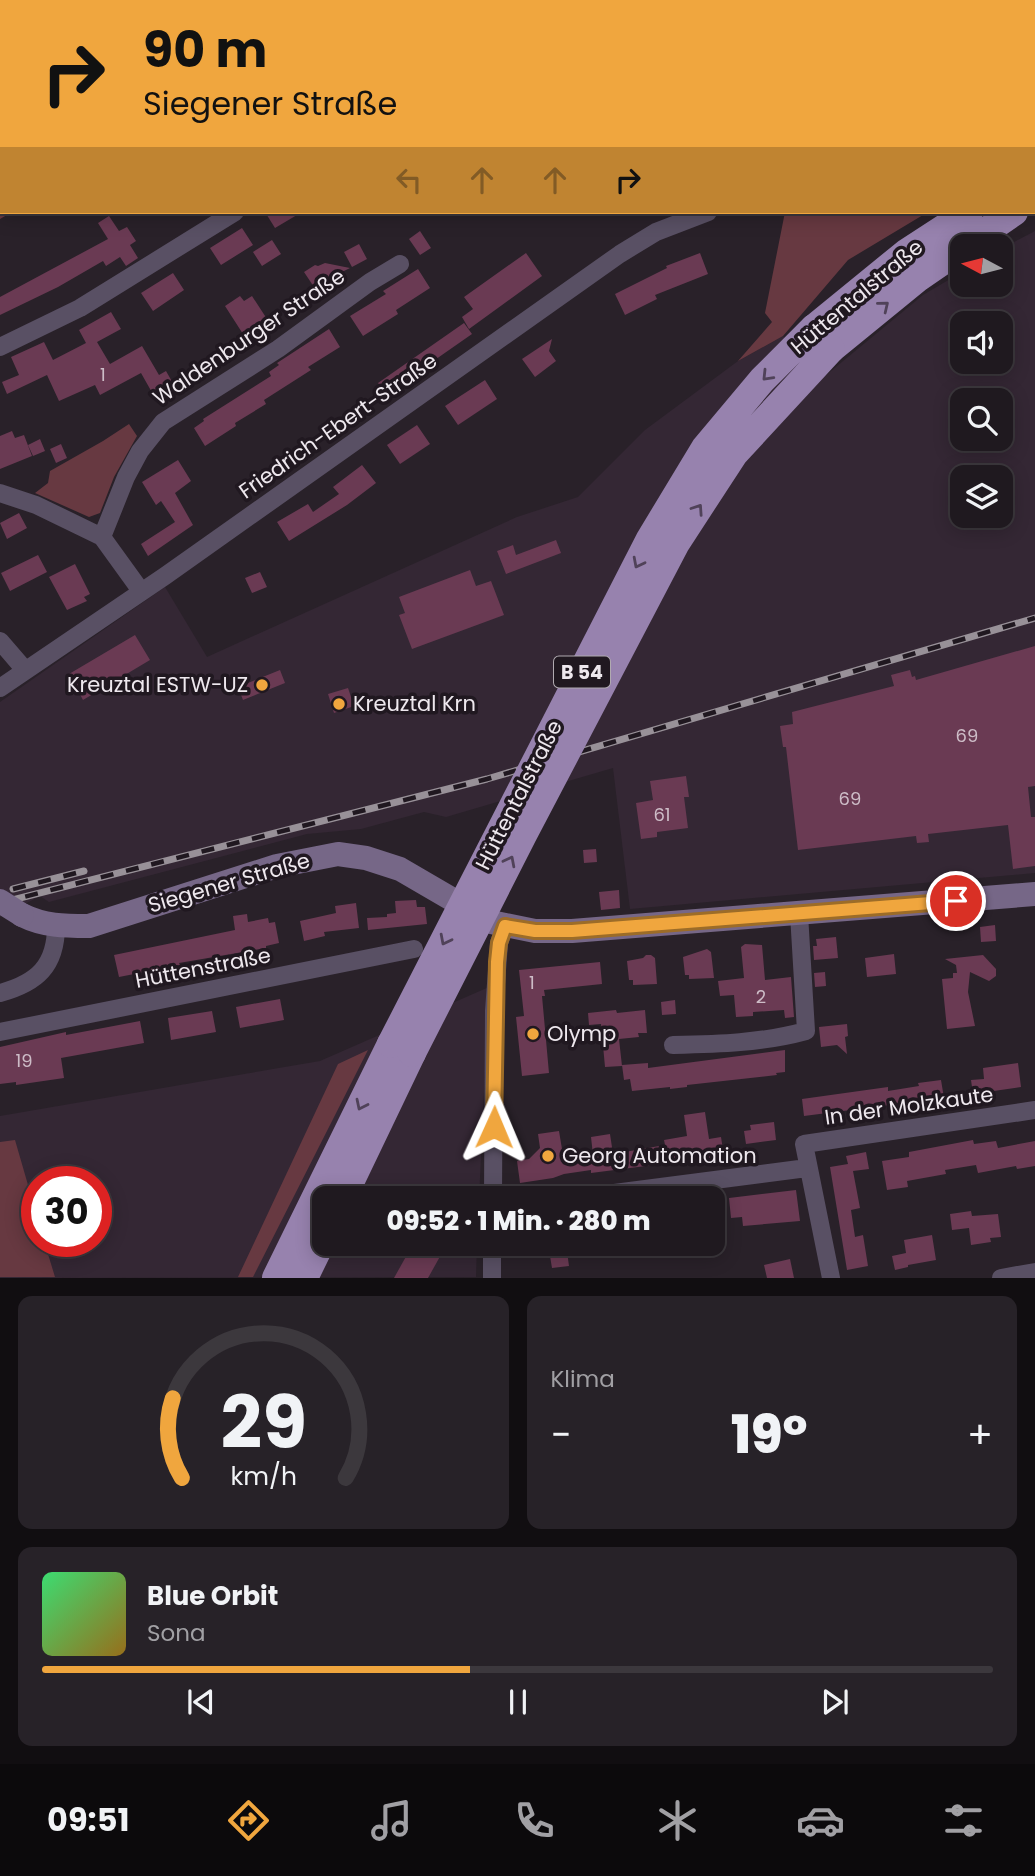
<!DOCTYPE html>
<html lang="de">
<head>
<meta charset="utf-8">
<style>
	:root { --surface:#1f191f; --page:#272228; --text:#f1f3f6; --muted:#a1a0a4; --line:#3c383d; --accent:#f0a63e }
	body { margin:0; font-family:Poppins,sans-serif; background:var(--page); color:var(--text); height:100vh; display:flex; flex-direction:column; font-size:26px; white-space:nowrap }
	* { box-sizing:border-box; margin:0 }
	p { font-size:23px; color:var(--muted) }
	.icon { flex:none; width:38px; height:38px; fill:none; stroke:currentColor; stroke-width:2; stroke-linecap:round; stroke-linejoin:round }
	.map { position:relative; height:1278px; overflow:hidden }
	.drawer { display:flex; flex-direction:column; gap:18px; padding:18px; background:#110e11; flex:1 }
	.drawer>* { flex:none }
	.hud { position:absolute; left:0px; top:0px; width:1036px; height:214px; box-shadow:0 4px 18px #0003,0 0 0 2px var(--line); background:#f0a63e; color:#111; overflow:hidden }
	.needle { width:46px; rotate:277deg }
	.fabs { position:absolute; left:950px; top:234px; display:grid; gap:14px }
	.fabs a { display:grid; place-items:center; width:63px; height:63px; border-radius:14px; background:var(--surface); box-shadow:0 4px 18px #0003,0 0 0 2px var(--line); font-size:35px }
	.speed { position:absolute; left:21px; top:1166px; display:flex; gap:14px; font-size:35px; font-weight:700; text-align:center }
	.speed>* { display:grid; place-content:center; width:91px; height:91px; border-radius:50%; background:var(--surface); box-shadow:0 4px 18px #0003,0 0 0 2px var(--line); line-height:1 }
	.speed .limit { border:10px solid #d22; background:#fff; color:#111 }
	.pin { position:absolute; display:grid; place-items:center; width:60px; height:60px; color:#fff; margin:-30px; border:4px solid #fff; border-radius:50%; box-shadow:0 2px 7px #0007 }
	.me { position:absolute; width:77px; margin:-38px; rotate:1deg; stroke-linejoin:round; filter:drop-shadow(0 0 5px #0008) }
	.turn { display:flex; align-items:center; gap:24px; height:147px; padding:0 28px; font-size:32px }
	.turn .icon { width:91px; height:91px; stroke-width:2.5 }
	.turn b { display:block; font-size:49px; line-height:60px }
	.lanes { display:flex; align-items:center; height:66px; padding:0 28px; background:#0003; justify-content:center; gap:35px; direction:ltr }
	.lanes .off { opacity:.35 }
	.big { font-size:52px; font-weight:800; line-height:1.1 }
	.drawer .widget { flex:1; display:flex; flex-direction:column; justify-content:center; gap:10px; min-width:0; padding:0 24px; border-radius:14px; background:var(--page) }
	.drawer .dial { align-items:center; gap:0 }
	.dial svg { height:182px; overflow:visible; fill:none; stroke:var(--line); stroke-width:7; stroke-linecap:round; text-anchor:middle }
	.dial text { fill:var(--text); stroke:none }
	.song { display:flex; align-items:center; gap:21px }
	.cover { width:84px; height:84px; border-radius:10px; background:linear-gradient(135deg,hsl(140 70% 55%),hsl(40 70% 35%)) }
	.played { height:7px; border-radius:4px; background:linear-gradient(90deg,var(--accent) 45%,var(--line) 45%) }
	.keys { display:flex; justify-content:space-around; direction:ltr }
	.heat { display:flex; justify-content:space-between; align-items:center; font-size:38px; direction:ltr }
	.drawer .tiles { flex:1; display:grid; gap:18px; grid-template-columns:1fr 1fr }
	.widget:last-child { grid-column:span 2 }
	.trip { position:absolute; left:312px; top:1186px; width:413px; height:70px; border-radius:14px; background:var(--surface); box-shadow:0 4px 18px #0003,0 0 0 2px var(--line); font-weight:800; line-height:70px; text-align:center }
	.menu { display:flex; height:112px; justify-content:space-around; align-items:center; background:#0c0a0c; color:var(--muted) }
	.menu .icon { width:49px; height:49px }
	.menu .on { color:var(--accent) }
	.menu b { font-size:32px; color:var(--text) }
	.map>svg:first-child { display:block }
	.built { fill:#342734; fill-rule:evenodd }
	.green { fill:#673941 }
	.building { fill:#6a3a53 }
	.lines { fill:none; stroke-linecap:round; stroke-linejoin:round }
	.minor { stroke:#595064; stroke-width:18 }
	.secondary { stroke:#766787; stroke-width:24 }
	.trunk { stroke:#9782ae; stroke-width:28 }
	.rail-casing { stroke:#989198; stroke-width:7 }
	.rail { stroke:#201820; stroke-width:4.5; stroke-dasharray:13; stroke-linecap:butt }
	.secondary-bridge { stroke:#766787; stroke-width:24 }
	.trunk-bridge { stroke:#9782ae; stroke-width:28 }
	.oneway { stroke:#504259 }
	.route-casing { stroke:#9c6c28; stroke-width:18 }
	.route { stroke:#f0a63e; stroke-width:12 }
	.poi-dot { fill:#f0a63e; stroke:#201820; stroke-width:2.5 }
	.labels { text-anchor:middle; stroke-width:7; stroke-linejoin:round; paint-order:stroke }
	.number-label { font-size:18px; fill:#cdbcc7 }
	.shield { fill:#201820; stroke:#b0aab0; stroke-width:2 }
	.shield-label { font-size:19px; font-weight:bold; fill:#eee8ee }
	.street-label { font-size:21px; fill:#eee8ee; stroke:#201820 }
	.poi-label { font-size:21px; fill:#eee8ee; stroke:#201820; text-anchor:start }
</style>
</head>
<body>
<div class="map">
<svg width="1035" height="1278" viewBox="0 0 1035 1278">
	<rect width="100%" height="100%" fill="#292129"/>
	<path class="built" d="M 1035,231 L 1035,873 L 630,909 L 613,768 L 446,817 L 424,812 L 361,829 L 307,834 L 49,902 L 40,896 L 0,917 L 0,702 L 165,587 L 207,657 L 517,517 L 578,497 L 645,430 L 738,361 L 783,336 L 825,376 L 923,295 L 962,272 L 962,285 L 1001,285 L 1001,249 ZM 962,324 L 1001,324 L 1001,362 L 962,362 ZM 962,401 L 1001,401 L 1001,439 L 962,439 ZM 962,478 L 1001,478 L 1001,516 L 962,516 Z
		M 489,987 L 479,1199 L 324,1199 L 324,1244 L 477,1244 L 476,1277 L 0,1278 L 0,1116 L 320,1061 ZM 37,1181 L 96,1181 L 96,1241 L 37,1241 Z"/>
	<path class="green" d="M 0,0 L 198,0 L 2,2 L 2,212 L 12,212 L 0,219 Z
		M 785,212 L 928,212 L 848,260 L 783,336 L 738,361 L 772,322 L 765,313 Z
		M 129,424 L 137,436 L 114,477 L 100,513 L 89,517 L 35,493 L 48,483 L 50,471 L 103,441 Z
		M 368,1050 L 253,1277 L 238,1277 L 338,1064 Z
		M 15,1140 L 37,1216 L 37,1241 L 44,1241 L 55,1277 L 0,1277 L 0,1142 Z"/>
	<path class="building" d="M 265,212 L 302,212 L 275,228 Z
		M 109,216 L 119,231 L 127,227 L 136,241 L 130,245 L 138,258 L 126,266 L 120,257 L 106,266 L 103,261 L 58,287 L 0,315 L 0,297 L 108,239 L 98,223 Z
		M 242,228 L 253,245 L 221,265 L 210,248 Z
		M 420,231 L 431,248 L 420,255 L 409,239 Z
		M 272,240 L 281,254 L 262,266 L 253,252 Z
		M 359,244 L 367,259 L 352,267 L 344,252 Z
		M 526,253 L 542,276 L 469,329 L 462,317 L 473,309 L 464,297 Z
		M 700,253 L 708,274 L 655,295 L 657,299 L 625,315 L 615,294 L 667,268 L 666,266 Z
		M 325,263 L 350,268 L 338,274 L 342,282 L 320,296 L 304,272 L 315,265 L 318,266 Z
		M 418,269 L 430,288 L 396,310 L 398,314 L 363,336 L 350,316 L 386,294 L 383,291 Z
		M 173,273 L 184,290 L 153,311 L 141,293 Z
		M 240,296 L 244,301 L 252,296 L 267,319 L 243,334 L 225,306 Z
		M 111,312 L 121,329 L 97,342 L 110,364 L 142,346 L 159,375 L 166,371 L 174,385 L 154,396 L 141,373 L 100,395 L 95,385 L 59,401 L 47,375 L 7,394 L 2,382 L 19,375 L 11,357 L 44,342 L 53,360 L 86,343 L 79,330 Z
		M 464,323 L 472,334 L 386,394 L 378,383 Z
		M 329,329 L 340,347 L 308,367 L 311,370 L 264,400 L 266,404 L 235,423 L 236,426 L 205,446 L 194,428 L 204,421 L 203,419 L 271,376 L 269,372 L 279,365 L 277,363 Z
		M 552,339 L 549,351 L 556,361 L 535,377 L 522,359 Z
		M 485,380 L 497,399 L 458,425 L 445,406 Z
		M 417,425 L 430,444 L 400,464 L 387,445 Z
		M 12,431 L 15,438 L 24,435 L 32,456 L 0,469 L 0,436 Z
		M 40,439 L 45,451 L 33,456 L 28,445 Z
		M 61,444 L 67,458 L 56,463 L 50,449 Z
		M 178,460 L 191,481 L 175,493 L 193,525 L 148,556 L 141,544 L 175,522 L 161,501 L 156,505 L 142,482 Z
		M 362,465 L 376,483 L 347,505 L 289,541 L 277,522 L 308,504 L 313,512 L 339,494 L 333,487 Z
		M 19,513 L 27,528 L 7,539 L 0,523 Z
		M 556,540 L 561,553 L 506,574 L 497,551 L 513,545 L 516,555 Z
		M 38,555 L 47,572 L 10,591 L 1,573 Z
		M 75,564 L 90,594 L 84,597 L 87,601 L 67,610 L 49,577 Z
		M 470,570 L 476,586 L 491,581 L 504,615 L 412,649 L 399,615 L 405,613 L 399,597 Z
		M 260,572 L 267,587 L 252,593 L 245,578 Z
		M 135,635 L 150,660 L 83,700 L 69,674 Z
		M 1035,646 L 1035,786 L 1028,787 L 1031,817 L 1035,817 L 1035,866 L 1013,869 L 1008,825 L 928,834 L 929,842 L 917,843 L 916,836 L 798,850 L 786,747 L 783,747 L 780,726 L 793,724 L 792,712 L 894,686 L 891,675 L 910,670 L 912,677 L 915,676 L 916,680 Z
		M 280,670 L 285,683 L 243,700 L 238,687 Z
		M 348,688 L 354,706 L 334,713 L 328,694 Z
		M 686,776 L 689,797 L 684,797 L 688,828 L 657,832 L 657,837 L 641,839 L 636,803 L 653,800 L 650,781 Z
		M 596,849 L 597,862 L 584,863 L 583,850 Z
		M 619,890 L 620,908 L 601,910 L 599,892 Z
		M 416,900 L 417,907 L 425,907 L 427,924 L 368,930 L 367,918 L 387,917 L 387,914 L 396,913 L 395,901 Z
		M 356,903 L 359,928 L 324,932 L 325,936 L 304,941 L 300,921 L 336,913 L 335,906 Z
		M 247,914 L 248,922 L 268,918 L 269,923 L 275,922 L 279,943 L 266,946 L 266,948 L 179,963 L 180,965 L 119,977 L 114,955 L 235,930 L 233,916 Z
		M 995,925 L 996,941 L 981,942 L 980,927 Z
		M 836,937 L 838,958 L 814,960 L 813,946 L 817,946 L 816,939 Z
		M 745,944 L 762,945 L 765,980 L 791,977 L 794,1017 L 785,1018 L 784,1010 L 753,1012 L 753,1016 L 736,1017 L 734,995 L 720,996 L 718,981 L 744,978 L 741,947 Z
		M 707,949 L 711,952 L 714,978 L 689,979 L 689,975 L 685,975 L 683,957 Z
		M 894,954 L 896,974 L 867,977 L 865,958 Z
		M 646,955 L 651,955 L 655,958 L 657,984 L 633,985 L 633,980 L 629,980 L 627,961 L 643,958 Z
		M 983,955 L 996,969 L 996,976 L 989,981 L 970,972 L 968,992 L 975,1026 L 947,1029 L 942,979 L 953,978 L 953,973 L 957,973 L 956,965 L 945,959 Z
		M 600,962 L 602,984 L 544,990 L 545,996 L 542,996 L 549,1073 L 522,1076 L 516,1017 L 524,1016 L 519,970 Z
		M 825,972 L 826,986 L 815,987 L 814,973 Z
		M 280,999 L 284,1020 L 240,1028 L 236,1007 Z
		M 675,1000 L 676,1014 L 662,1015 L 661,1002 Z
		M 616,1010 L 617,1013 L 645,1010 L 647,1033 L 638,1033 L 639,1037 L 619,1039 L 622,1066 L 605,1067 L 601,1024 L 589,1025 L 588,1013 Z
		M 212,1011 L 216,1032 L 171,1040 L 168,1018 Z
		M 140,1021 L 144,1043 L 61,1058 L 64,1078 L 16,1085 L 16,1082 L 0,1084 L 0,1047 L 66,1032 L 66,1035 Z
		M 847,1024 L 848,1036 L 845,1037 L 847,1054 L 837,1045 L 821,1047 L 819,1027 Z
		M 785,1050 L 785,1072 L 776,1073 L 777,1075 L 687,1085 L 687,1087 L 670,1089 L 670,1087 L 632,1091 L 630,1079 L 624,1080 L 622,1065 L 648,1063 L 648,1068 Z
		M 1018,1063 L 1021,1087 L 973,1094 L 971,1080 L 984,1079 L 983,1068 Z
		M 941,1080 L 944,1098 L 804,1116 L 802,1099 L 888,1087 L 888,1091 L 919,1086 L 918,1083 Z
		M 705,1112 L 709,1139 L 721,1137 L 724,1156 L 591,1173 L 591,1170 L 564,1174 L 553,1178 L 520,1183 L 517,1161 L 529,1159 L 540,1148 L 538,1134 L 559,1131 L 564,1161 L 589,1157 L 589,1155 L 593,1155 L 591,1137 L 610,1134 L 613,1154 L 665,1145 L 664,1140 L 687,1136 L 684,1115 Z
		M 774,1122 L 776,1140 L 746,1144 L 744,1131 L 751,1130 L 750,1125 Z
		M 973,1140 L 974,1144 L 996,1141 L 998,1148 L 1035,1141 L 1035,1166 L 1017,1169 L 1016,1166 L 978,1173 L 976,1165 L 945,1170 L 946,1174 L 907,1181 L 908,1187 L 887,1190 L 882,1161 L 909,1157 L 909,1152 Z
		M 866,1152 L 869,1169 L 853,1171 L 860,1208 L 851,1210 L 855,1237 L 863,1235 L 868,1266 L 847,1270 L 830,1167 L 848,1164 L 846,1156 Z
		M 796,1190 L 800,1221 L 743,1226 L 742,1217 L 731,1218 L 729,1198 Z
		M 971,1211 L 972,1216 L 998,1214 L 1001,1237 L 990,1238 L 991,1242 L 971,1245 L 969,1228 L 952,1230 L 950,1214 Z
		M 932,1235 L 936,1260 L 908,1265 L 908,1267 L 895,1270 L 892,1256 L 906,1253 L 904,1240 Z
		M 413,1244 L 447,1244 L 428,1278 L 394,1278 Z
		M 548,1244 L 566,1244 L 569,1266 L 552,1268 Z
		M 790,1259 L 794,1278 L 767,1278 L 764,1265 Z"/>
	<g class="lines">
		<path class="minor" d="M 629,0 L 630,2
			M 358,2 L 361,0
			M 788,2 L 807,0
			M 1034,80 L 1035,80
			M 0,347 L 80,308 L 235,212
			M 0,493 L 36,505 L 102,537 L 141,591
			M 102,537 L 126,477 L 140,451 L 163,422 L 278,349 L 370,282 L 400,264
			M 0,641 L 25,670
			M 0,688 L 165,576 L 620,254 L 656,232 L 708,212
			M 0,993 C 37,983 56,966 56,926
			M 0,1032 L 414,949
			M 673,1045 C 718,1044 762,1043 806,1031 L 799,914
			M 493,1199 L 494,1011 L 499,943 L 505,926
			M 568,1199 L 807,1168
			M 492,1278 L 492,1244
			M 831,1278 L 804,1144 L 1035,1110
			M 1001,1278 L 1035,1272"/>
		<path class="secondary" d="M 22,915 C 44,926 64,926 89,926 L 277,866 L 338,854 L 366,858 L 400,869 L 491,922 L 535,931 L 572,931 L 1035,894"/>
		<path class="trunk" d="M 1034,175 L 1035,175
			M 1034,202 L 1035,201
			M 814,328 L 906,253 L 969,212
			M 831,349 L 918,278 L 1014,212
			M 342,1199 L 412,1053
			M 276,1278 L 391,1044
			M 304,1278 L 324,1237"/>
		<defs>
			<path id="rail" d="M 13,889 L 84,871
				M 0,903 L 487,779 L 1035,618"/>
		</defs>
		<use href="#rail" class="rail-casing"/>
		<use href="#rail" class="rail"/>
		<path class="secondary-bridge" d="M 0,901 L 22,915"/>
		<path class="trunk-bridge" d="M 391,1044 L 650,539 L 705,448 L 762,380 L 814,328
			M 412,1053 L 523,835 L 676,543 L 734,454 L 831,349"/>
	</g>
	<defs><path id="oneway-chevron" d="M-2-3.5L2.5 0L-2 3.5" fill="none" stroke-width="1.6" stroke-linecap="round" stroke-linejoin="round" transform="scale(1.75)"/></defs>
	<g class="oneway">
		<use href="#oneway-chevron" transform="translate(884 306) rotate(-39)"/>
		<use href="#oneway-chevron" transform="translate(767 376) rotate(134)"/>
		<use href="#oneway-chevron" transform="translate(698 509) rotate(-56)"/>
		<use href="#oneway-chevron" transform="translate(638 563) rotate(117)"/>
		<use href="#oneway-chevron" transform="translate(510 861) rotate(-63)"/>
		<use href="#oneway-chevron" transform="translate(445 940) rotate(117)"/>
		<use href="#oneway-chevron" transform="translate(361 1105) rotate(116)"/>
	</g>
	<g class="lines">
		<defs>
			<path id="route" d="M 494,1127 L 497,962 L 499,943 L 505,926 L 535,931 L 572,931 L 956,901"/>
		</defs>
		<use href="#route" class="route-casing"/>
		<use href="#route" class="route"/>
	</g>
	<g class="poi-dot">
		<circle cx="262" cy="685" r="7"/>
		<circle cx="339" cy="704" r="7"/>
		<circle cx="533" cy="1034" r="7"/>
		<circle cx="548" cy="1156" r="7"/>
	</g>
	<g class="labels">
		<g class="number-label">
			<text x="103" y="381">1</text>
			<text x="967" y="742">69</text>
			<text x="850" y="805">69</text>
			<text x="662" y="821">61</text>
			<text x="532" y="989">1</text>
			<text x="761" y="1003">2</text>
			<text x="24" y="1067">19</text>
		</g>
		<rect class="shield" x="554" y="656.5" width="56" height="31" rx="5"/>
		<g class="shield-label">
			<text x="582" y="679">B 54</text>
		</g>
		<g class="street-label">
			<text transform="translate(857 297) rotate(-40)" y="7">Hüttentalstraße</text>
			<text transform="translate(249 337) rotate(-34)" y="7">Waldenburger Straße</text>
			<text transform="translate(338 426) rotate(-35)" y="7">Friedrich-Ebert-Straße</text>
			<text transform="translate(519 795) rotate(-63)" y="7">Hüttentalstraße</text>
			<text transform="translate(229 883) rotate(-16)" y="7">Siegener Straße</text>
			<text transform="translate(203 968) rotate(-11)" y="7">Hüttenstraße</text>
			<text transform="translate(909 1106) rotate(-8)" y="7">In der Molzkaute</text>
		</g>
		<g class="poi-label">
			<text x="248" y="692" text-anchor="end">Kreuztal ESTW-UZ</text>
			<text x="353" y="711">Kreuztal Krn</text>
			<text x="547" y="1041">Olymp</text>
			<text x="562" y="1163">Georg Automation</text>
		</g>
	</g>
</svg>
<div class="fabs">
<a><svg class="needle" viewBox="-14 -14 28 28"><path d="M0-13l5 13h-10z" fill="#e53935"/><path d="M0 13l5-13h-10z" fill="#a1a0a4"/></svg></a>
<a><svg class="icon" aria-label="sound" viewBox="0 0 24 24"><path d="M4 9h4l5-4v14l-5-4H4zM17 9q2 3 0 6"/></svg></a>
<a><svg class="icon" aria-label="search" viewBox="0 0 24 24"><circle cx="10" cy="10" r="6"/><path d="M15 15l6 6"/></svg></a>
<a><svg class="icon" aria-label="layers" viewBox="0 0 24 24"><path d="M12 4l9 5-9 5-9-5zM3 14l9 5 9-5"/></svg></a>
</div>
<div class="speed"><div class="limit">30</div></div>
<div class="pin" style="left:956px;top:901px;background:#d93025"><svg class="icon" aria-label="arrive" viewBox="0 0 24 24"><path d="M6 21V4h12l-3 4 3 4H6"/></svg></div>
<svg class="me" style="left:494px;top:1127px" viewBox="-20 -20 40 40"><path d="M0-17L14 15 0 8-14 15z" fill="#f0a63e" stroke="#fff" stroke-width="4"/></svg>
<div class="trip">09:52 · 1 Min. · 280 m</div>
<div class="hud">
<div class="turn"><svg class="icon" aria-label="right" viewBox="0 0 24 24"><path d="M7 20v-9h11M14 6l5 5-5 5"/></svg><div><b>90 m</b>Siegener Straße</div></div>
<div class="lanes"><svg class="icon off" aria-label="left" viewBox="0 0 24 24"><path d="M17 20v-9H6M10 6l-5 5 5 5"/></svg><svg class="icon off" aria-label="ahead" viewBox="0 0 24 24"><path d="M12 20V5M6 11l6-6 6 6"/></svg><svg class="icon off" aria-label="ahead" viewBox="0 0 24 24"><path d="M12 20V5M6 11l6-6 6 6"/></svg><svg class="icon" aria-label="right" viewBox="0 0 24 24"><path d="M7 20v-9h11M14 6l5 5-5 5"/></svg></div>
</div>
</div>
<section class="drawer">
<div class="tiles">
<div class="widget dial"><svg viewBox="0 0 100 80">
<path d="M14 69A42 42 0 1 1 86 69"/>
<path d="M14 69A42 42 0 0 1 10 34" stroke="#f0a63e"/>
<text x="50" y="56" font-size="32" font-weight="700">29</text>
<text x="50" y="72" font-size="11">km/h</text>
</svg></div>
<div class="widget"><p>Klima</p>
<div class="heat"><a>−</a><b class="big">19°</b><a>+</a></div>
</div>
<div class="widget">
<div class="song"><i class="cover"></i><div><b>Blue Orbit</b><p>Sona</p></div></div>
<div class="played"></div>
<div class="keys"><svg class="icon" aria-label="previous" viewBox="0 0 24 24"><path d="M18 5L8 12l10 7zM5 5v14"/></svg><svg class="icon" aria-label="pause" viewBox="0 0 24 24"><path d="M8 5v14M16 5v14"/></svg><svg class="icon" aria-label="next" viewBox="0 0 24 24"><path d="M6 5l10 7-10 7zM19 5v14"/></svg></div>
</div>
</div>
</section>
<nav class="menu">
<b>09:51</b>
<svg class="icon on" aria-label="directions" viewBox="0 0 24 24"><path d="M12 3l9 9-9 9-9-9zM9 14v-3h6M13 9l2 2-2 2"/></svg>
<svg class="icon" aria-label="music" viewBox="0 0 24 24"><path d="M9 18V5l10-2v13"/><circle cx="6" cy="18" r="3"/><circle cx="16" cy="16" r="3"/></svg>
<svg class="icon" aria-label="phone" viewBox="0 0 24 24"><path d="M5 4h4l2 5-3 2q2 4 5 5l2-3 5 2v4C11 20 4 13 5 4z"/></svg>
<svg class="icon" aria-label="climate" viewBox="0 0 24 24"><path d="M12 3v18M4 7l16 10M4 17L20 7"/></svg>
<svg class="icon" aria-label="car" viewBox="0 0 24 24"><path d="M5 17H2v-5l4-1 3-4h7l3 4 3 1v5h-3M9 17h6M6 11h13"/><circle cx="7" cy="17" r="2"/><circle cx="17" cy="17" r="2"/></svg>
<svg class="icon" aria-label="filters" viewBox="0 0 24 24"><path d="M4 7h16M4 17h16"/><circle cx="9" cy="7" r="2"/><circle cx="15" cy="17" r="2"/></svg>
</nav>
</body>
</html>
